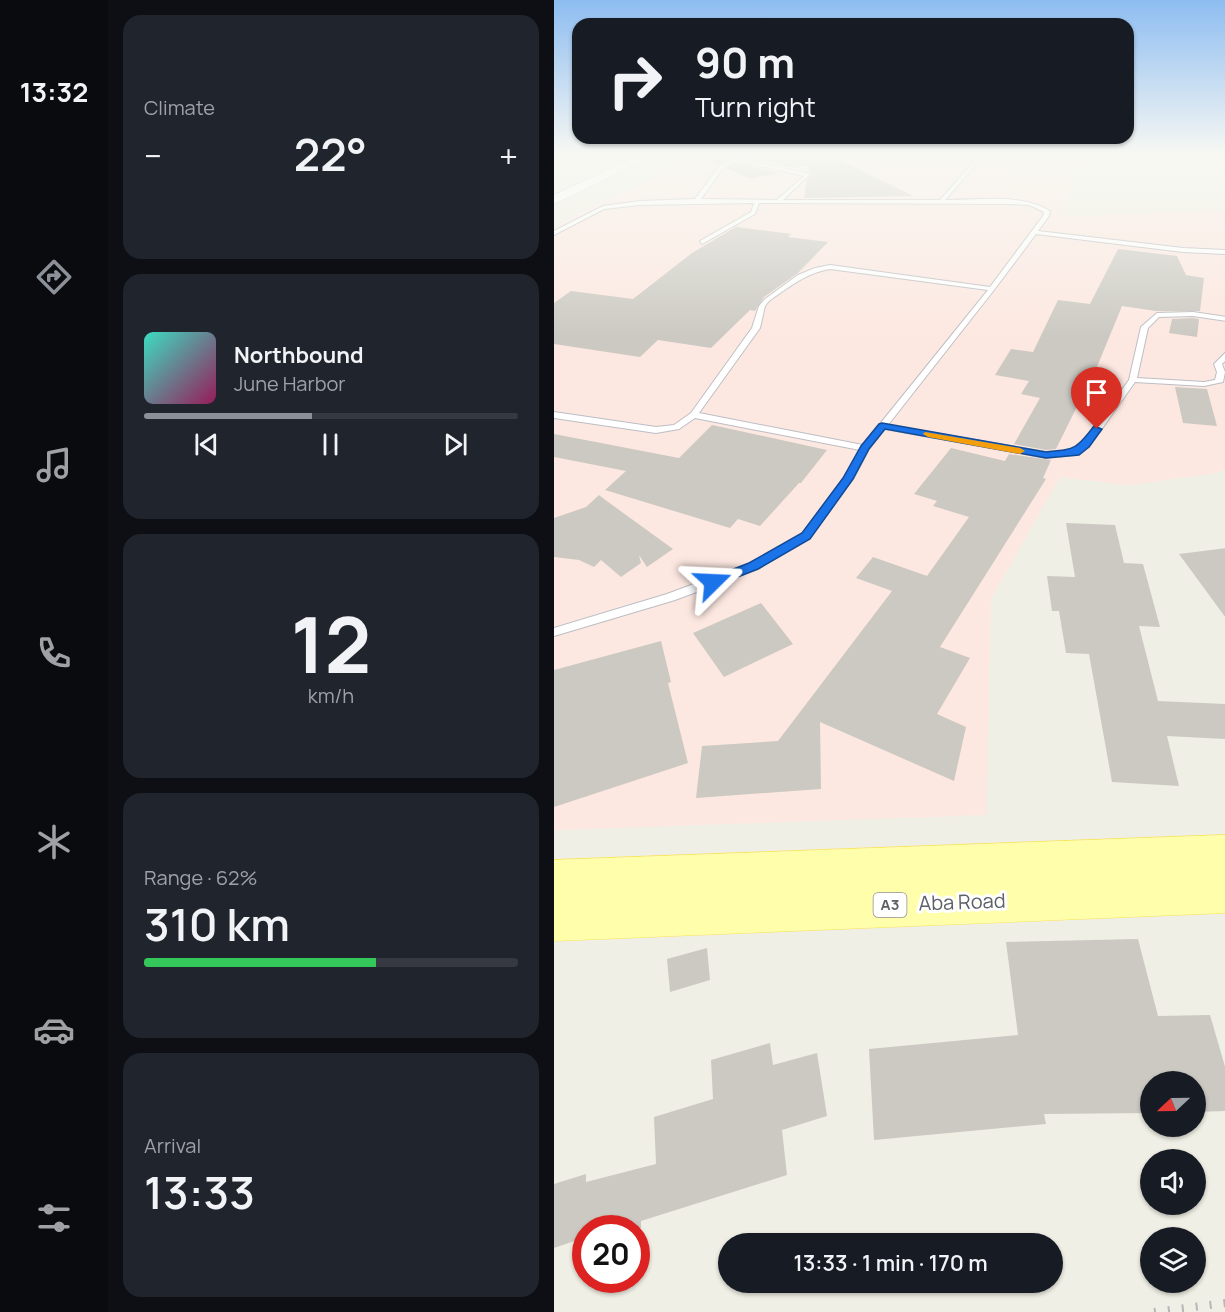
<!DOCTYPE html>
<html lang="en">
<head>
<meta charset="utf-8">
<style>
	:root { --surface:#171b24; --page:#20242c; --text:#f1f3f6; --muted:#9ea1a6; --line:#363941; --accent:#8c9099 }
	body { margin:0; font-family:Manrope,sans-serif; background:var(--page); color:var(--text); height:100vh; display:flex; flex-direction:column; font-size:22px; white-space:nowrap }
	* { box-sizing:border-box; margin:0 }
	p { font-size:20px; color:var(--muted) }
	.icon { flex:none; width:33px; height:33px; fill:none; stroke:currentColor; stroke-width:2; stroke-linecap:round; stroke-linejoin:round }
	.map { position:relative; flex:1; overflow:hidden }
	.drawer { display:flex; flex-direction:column; gap:15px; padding:15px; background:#0d0f14; width:446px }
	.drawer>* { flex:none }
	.hud { position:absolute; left:18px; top:18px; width:562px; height:126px; border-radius:18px; box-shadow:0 2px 4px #0004; background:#171b24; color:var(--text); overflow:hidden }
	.needle { width:39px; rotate:248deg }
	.fabs { position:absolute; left:586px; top:1071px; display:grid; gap:12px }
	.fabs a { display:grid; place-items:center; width:66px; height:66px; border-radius:50%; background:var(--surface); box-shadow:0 2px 4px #0004; font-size:30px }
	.speed { position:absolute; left:18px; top:1215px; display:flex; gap:12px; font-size:30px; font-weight:700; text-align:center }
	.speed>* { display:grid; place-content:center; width:78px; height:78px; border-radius:50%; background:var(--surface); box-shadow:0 2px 4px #0004; line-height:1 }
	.speed .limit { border:9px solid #d22; background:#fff; color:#111 }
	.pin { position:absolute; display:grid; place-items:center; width:51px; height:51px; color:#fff; margin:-62px -26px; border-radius:50% 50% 50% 0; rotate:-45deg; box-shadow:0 0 6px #0007 }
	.pin .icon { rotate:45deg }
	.me { position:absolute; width:66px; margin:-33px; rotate:69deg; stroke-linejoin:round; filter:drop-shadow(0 0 4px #0008) }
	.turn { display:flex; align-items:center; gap:21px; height:126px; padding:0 24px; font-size:27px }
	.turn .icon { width:78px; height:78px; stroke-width:2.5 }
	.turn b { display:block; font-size:42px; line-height:51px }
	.big { font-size:45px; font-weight:600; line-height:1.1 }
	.drawer .tile { flex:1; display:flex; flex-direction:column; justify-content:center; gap:9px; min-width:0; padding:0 21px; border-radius:18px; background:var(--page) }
	.drawer .dial { align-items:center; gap:0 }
	.dial b { font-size:78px; line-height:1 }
	.song { display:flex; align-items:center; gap:18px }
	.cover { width:72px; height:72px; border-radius:9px; background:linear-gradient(135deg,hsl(170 70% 55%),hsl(330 70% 35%)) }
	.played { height:6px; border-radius:3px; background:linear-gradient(90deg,var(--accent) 45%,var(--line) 45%) }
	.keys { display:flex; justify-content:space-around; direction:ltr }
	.heat { display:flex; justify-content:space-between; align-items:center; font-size:33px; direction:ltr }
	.charge { height:9px; border-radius:4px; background:linear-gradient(90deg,#34c759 62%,var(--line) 0) }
	.trip { position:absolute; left:164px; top:1233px; width:345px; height:60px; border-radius:30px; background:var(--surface); box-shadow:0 2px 4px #0004; font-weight:600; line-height:60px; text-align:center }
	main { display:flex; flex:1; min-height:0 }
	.tabs { display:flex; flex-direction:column; width:108px; justify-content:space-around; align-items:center; background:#090b0e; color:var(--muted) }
	.tabs .icon { width:42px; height:42px }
	.tabs .selected { color:var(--accent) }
	.tabs b { font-size:27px; color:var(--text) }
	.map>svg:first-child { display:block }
	.medical { fill:#fde8e1 }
	.building { fill:#cbc9c2 }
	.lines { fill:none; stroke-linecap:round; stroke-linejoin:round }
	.service-casing { stroke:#bcbec4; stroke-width:2 }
	.secondary-casing { stroke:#bfc1c9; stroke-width:1 }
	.primary-casing { stroke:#fae454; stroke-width:1 }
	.service { fill:#fff; fill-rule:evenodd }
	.secondary { fill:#fff; fill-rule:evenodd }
	.primary { fill:#fffeab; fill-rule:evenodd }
	.rail { stroke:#b6b7b7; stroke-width:8; stroke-dasharray:2 12; stroke-linecap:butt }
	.route { fill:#1a73e8; stroke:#114b97; stroke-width:1.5 }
	.slow { fill:#f59e0b }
	.labels { text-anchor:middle; stroke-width:6; stroke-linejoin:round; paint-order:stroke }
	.shield { fill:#fff; stroke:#8e9094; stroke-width:1.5 }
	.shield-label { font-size:15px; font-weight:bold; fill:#5d6066 }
	.near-street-label { font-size:20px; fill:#5d6066; stroke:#fff }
</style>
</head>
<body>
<main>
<nav class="tabs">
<b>13:32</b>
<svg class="icon selected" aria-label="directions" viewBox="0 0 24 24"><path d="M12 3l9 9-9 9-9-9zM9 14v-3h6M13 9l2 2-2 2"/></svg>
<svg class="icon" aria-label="music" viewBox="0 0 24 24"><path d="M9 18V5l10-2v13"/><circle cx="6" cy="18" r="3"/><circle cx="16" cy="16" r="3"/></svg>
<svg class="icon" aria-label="phone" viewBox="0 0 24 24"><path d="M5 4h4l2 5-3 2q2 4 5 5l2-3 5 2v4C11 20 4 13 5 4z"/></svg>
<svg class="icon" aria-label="climate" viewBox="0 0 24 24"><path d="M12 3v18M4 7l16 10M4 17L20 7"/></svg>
<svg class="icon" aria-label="car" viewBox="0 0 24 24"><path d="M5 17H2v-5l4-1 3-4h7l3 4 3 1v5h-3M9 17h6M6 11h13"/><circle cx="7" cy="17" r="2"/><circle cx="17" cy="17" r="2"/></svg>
<svg class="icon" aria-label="filters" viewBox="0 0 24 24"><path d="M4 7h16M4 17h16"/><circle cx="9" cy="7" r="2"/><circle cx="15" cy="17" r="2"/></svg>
</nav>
<section class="drawer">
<div class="tile"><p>Climate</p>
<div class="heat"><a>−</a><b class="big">22°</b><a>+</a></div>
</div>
<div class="tile">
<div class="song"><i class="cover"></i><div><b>Northbound</b><p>June Harbor</p></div></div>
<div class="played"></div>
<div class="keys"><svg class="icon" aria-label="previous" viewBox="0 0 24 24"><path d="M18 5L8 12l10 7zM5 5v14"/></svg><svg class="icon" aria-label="pause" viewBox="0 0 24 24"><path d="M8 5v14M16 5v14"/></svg><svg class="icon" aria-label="next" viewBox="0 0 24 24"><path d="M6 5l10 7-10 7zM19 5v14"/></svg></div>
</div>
<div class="tile dial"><b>12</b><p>km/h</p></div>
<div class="tile"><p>Range · 62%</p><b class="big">310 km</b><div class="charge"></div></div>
<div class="tile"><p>Arrival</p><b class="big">13:33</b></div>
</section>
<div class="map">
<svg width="672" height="1312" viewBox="0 0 672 1312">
	<rect width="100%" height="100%" fill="#f0efe5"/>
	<path class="medical" d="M 147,154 L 528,154 L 507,217 L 671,210 L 671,470 L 657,474 L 574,485 L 506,477 L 437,599 L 432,815 L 0,830 L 0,227 Z"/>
	<path class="building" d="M 138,154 L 186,154 L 164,165 Z
		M 200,154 L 274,154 L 359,196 L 250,198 L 253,180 L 258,174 L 254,171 L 255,165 L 241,168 L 195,158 Z
		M 183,163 L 224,173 L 197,179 L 172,168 Z
		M 182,227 L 237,234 L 234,237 L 274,242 L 244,273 L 210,297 L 201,311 L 196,310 L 157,348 L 104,340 L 86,357 L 0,344 L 0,303 L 17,291 L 79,299 L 138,253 Z
		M 564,249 L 623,256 L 632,275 L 650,278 L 646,311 L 602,311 L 568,306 L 545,362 L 502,449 L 492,450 L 460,444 L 486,398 L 467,394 L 475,381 L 441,375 L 457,349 L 479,352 L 504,300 L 536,304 Z
		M 639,318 L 645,319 L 643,337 L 615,333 L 618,319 Z
		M 621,387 L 653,389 L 663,426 L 629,423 Z
		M 158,425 L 273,450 L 247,483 L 245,483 L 206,526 L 184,519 L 176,528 L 51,490 L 72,471 L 0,457 L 0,434 L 125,458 Z
		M 397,448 L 451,461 L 455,454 L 497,460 L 489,478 L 492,479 L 386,647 L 416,658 L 383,714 L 412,727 L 400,781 L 266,722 L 267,789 L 142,798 L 148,746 L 224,741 L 338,591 L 302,578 L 319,557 L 373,576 L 415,517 L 379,506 L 383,501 L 360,494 Z
		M 45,495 L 50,499 L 119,549 L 93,567 L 85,555 L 87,563 L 67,577 L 47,560 L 40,567 L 25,560 L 0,557 L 0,518 L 32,507 Z
		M 512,523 L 561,525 L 570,563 L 589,564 L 606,627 L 585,626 L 604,701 L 672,704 L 672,739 L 613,736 L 625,786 L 558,782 L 535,654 L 512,653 L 505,611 L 498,611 L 493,576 L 521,577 Z
		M 672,548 L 672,618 L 625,554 Z
		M 207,603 L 239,644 L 170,677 L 139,633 Z
		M 107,641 L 117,682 L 114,683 L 134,763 L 0,807 L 0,670 Z
		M 584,939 L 604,1016 L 656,1015 L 672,1070 L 672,1111 L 642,1112 L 642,1082 L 597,1082 L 597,1113 L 490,1114 L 492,1124 L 320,1140 L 315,1049 L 464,1035 L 452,942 Z
		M 153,948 L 156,980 L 116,992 L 113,959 Z
		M 216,1043 L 219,1065 L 263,1053 L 273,1116 L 228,1130 L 233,1175 L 87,1221 L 87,1228 L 32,1228 L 32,1237 L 0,1248 L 0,1184 L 32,1174 L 32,1182 L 102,1164 L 100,1117 L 159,1099 L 157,1060 Z"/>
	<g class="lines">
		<defs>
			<path id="service" d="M 193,154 L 198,154 L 188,159 L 256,174 L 229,200 L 386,200 L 427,154 L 431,154 L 391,200 C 424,200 467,193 496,211 L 495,216 L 484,231 L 629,248 L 672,250 L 672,254 L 629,252 L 482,234 L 440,290 L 334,425 L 492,452 L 519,450 L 529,443 L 575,380 L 587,327 L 603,313 L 639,312 L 672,317 L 672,321 L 639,316 L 605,317 L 594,328 L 583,378 L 650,382 L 661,380 L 663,372 L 660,364 L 672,352 L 672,360 L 668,364 L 671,372 L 669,382 L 650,386 L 581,382 L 535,447 L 521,455 L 492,458 L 331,429 L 315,449 L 299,479 L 256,538 L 204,569 L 121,600 L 0,636 L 0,628 L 113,594 L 196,563 L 248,534 L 290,478 L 306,450 L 141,418 L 125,429 L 102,433 L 0,418 L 0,412 L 102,427 L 120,425 L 137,413 L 198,328 L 205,306 L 211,299 L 244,275 L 261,268 L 276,265 L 436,287 L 489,216 L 490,212 L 475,205 L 456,204 L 205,203 L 201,214 L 148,244 L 146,241 L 197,212 L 200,203 L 86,205 L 50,209 L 0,235 L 0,231 L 49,206 L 86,201 L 141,199 L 166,165 L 178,160 L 178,158 ZM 183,161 L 250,176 L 223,200 L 147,199 L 170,167 ZM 276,269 L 434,290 L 309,445 L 145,413 L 206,328 L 211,306 L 215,301 C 235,287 252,273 276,269 Z"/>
			<path id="secondary" d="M 88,154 L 103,154 L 0,204 L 0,195 Z"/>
			<path id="primary" d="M 672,835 L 672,913 L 0,941 L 0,860 Z"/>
		</defs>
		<use href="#service" class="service-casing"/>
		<use href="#secondary" class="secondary-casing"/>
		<use href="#primary" class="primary-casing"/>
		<use href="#service" class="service"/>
		<use href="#secondary" class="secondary"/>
		<use href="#primary" class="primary"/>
		<path class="rail" d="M 600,1312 L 672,1303"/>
	</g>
	<linearGradient id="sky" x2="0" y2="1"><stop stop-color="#8dbdf1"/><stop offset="0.46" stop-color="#f8f8f3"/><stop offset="1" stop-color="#f8f8f3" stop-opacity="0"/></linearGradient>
	<rect width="672" height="337" fill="url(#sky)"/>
	<path class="route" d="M 328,423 L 492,452 C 521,449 522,450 540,426 L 548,429 L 535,447 L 525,455 L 492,458 L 331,429 L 315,449 L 299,479 L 256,539 L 204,569 L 163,585 L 154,585 L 152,582 L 154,579 L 195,563 L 248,533 L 289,478 L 307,446 L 325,424 Z"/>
	<path class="slow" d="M 371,432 L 466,448 L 471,451 L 466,454 L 374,437 L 369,434 Z"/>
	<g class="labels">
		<rect class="shield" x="319.5" y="893" width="33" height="24" rx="4.5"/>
		<g class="shield-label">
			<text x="336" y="910">A3</text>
		</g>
		<g class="near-street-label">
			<text transform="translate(408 902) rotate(-2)" y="7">Aba Road</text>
		</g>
	</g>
</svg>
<div class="fabs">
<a><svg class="needle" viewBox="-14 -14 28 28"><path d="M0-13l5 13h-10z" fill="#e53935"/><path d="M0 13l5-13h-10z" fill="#9ea1a6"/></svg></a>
<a><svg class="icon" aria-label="sound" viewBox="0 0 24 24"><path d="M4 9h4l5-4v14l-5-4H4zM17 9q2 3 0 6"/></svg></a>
<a><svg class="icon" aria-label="layers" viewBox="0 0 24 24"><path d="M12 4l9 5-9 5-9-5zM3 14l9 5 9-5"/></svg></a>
</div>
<div class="speed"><div class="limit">20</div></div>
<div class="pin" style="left:543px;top:429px;background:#d93025"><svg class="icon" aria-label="arrive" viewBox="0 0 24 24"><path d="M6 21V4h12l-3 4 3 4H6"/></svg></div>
<svg class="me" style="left:159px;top:582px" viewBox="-20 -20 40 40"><path d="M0-17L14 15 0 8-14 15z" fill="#1a73e8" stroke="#fff" stroke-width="4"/></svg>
<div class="trip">13:33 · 1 min · 170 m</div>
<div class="hud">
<div class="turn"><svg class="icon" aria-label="right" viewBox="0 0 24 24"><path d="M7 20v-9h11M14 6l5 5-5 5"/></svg><div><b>90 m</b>Turn right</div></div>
</div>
</div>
</main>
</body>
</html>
